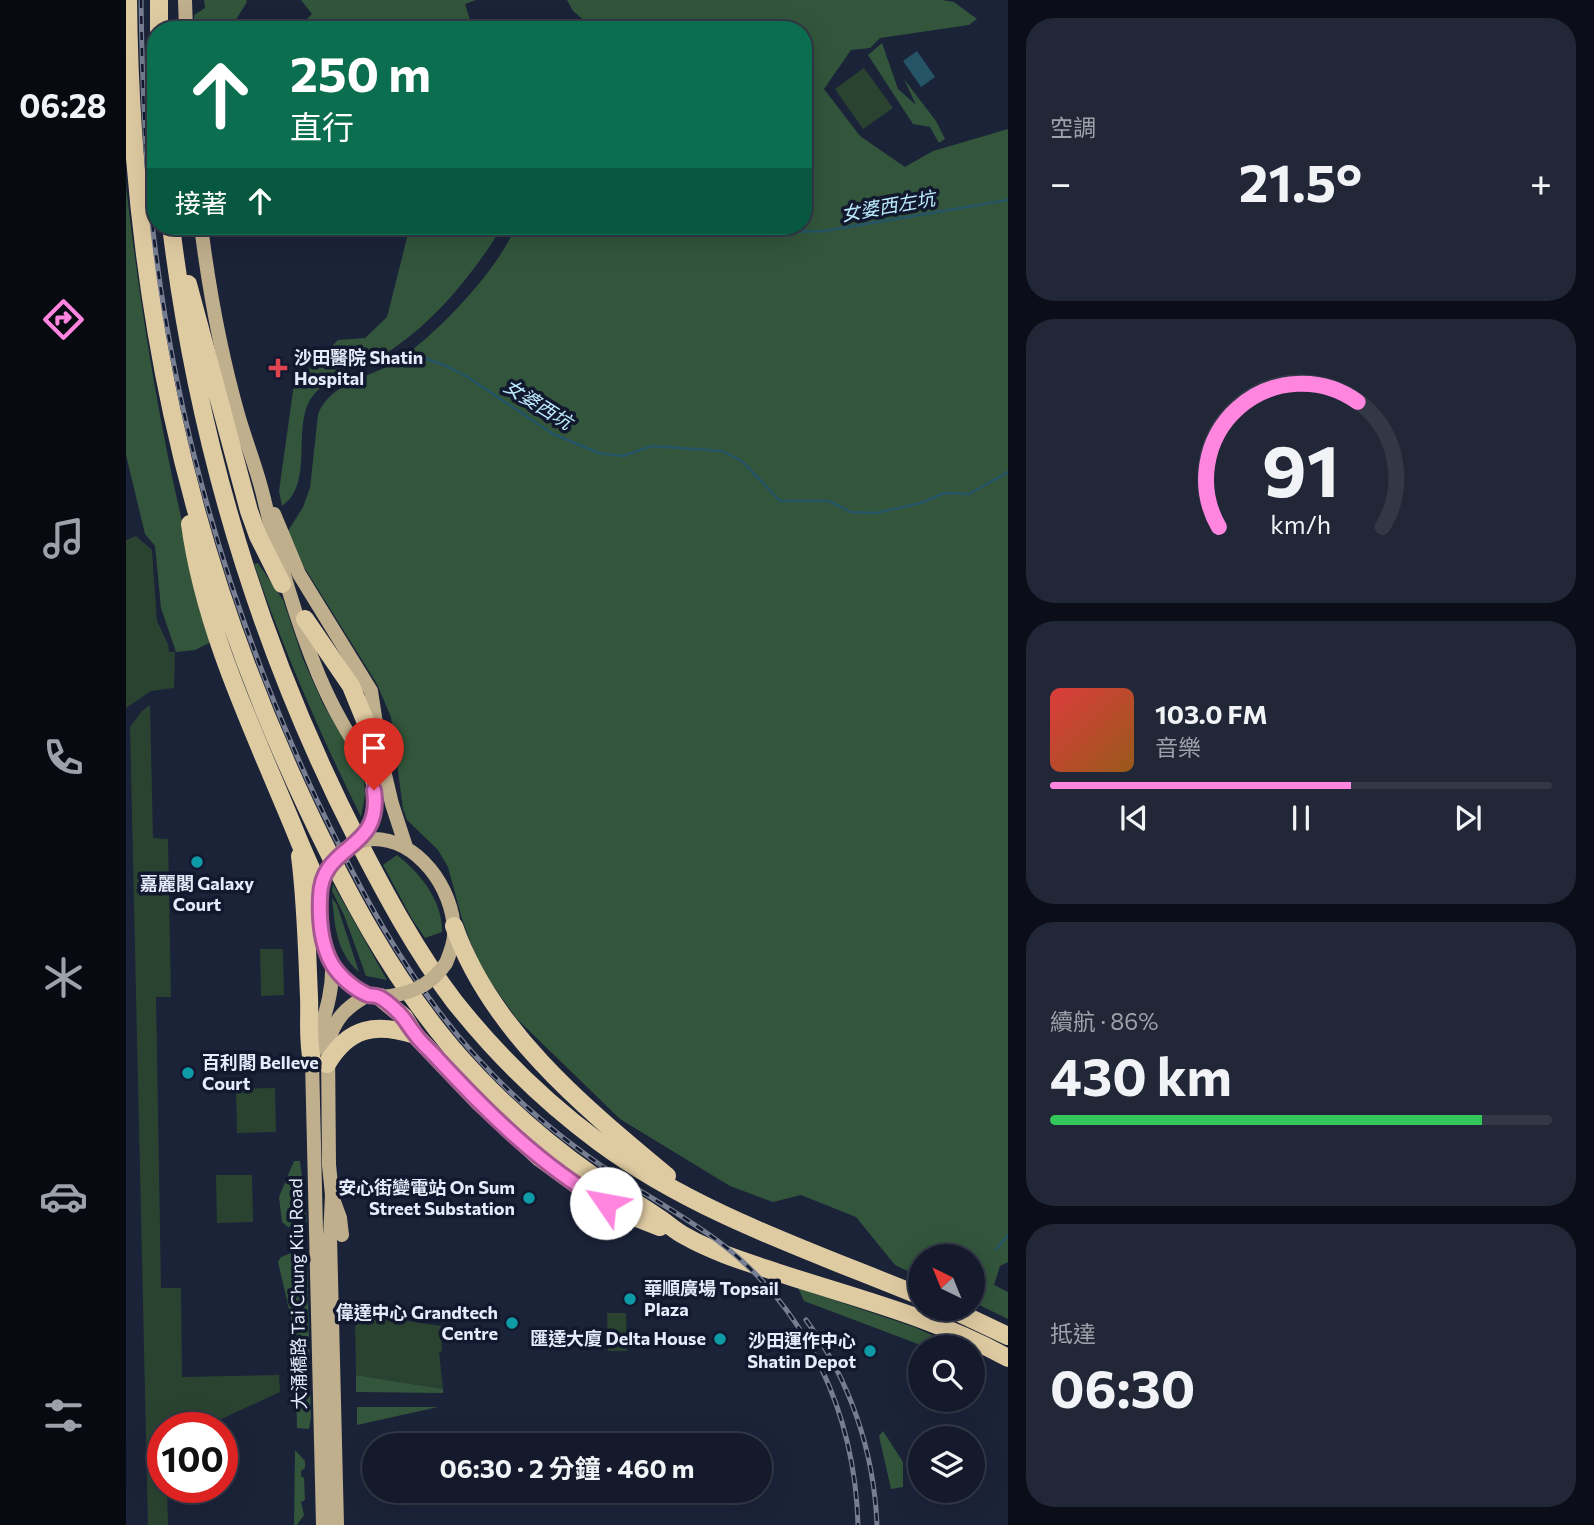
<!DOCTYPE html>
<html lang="zh-TW">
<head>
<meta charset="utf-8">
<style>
	:root { --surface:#141a2b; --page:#212737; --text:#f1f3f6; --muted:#9da1a9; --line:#333847; --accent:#ff85df }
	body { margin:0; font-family:Commissioner,"Noto Sans TC",sans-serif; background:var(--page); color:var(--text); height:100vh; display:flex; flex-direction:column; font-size:26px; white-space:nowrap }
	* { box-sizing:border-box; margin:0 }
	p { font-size:23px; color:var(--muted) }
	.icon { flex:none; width:38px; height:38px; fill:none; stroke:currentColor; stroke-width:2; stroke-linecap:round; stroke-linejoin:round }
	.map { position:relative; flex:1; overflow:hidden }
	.side { display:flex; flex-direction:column; gap:18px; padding:18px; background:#0b0e18; width:586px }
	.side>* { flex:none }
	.banner { position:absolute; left:21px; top:21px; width:665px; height:214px; border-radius:28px; box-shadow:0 7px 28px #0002,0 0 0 2px var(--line); background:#0b6e4f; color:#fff; overflow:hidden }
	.needle { width:46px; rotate:317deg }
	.controls { position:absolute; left:782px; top:1244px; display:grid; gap:14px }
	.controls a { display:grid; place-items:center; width:77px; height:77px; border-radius:50%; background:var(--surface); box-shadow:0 7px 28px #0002,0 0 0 2px var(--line); font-size:35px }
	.speed { position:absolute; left:21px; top:1412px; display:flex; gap:14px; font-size:35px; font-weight:700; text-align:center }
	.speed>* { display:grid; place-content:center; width:91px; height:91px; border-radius:50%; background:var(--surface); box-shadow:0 7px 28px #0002,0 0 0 2px var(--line); line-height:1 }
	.speed .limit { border:10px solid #d22; background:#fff; color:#111 }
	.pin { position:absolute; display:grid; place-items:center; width:60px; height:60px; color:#fff; margin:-72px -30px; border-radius:50% 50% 50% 0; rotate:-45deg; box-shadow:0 0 7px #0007 }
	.pin .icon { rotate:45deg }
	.me { position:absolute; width:77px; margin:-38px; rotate:303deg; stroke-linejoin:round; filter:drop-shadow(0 0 5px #0008) }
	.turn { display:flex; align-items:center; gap:24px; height:147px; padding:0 28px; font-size:32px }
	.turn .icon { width:91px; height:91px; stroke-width:2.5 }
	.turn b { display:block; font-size:49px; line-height:60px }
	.then { display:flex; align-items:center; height:66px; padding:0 28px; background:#0003; gap:14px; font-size:26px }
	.big { font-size:52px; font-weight:700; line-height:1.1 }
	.side .tile { flex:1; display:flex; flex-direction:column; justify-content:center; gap:10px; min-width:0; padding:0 24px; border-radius:28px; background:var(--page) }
	.side .dial { align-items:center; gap:0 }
	.dial svg { height:182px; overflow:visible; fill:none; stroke:var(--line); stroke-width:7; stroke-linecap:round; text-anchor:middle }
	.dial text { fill:var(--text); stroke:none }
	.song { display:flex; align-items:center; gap:21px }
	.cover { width:84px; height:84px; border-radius:10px; background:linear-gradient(135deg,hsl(0 70% 55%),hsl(30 70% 35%)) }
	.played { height:7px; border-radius:4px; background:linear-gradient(90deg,var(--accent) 60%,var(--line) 60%) }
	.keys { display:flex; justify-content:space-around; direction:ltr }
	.heat { display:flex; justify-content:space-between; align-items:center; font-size:38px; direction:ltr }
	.charge { height:10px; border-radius:5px; background:linear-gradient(90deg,#34c759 86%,var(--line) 0) }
	.trip { position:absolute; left:236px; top:1433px; width:410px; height:70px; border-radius:35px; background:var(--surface); box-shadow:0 7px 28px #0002,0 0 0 2px var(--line); font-weight:700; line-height:70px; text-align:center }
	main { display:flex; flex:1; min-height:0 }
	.menu { display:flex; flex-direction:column; width:126px; justify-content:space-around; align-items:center; background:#080a11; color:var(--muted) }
	.menu .icon { width:49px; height:49px }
	.menu .selected { color:var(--accent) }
	.menu b { font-size:32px; color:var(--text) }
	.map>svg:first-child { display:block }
	.green { fill:#2a4330 }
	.forest { fill:#32553b }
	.water { fill:#245466 }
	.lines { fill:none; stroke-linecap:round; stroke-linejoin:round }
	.stream { stroke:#245466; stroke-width:2.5 }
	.major { stroke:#c0af8d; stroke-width:14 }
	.highway { stroke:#dfcba2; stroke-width:18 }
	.rail-casing { stroke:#777e91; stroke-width:5 }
	.rail { stroke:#12192f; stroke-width:2.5; stroke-dasharray:8; stroke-linecap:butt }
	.major-bridge { stroke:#c0af8d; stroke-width:14 }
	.route-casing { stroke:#a65691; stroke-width:18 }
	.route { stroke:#ff85df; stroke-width:12 }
	.health-dot { fill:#e0444e; stroke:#12192f; stroke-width:2.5 }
	.culture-dot { fill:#0f9aa8; stroke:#12192f; stroke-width:2.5 }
	.labels { text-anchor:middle; stroke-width:7; stroke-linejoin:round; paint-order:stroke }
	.poi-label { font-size:18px; font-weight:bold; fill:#e5ebfa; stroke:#12192f; text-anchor:end }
	.street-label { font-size:18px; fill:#e5ebfa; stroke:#12192f }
	.water-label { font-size:19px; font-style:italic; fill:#bdebfe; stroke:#12192f }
</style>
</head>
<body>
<main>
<nav class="menu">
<b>06:28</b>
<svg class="icon selected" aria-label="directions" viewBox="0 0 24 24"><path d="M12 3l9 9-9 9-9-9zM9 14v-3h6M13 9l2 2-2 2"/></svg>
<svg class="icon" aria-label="music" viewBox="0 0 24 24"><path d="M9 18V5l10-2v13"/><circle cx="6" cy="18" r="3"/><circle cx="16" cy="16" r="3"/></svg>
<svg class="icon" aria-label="phone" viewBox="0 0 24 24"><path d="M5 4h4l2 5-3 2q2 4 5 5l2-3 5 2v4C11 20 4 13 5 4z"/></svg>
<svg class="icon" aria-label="climate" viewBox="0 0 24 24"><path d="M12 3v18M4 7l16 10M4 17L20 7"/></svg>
<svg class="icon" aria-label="car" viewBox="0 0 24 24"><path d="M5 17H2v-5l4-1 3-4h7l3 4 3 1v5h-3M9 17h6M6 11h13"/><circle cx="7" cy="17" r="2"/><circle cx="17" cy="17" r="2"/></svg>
<svg class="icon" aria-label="filters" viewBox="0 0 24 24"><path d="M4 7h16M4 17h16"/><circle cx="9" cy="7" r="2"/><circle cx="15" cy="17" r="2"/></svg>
</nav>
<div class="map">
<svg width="882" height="1525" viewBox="0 0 882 1525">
	<rect width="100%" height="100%" fill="#1b2339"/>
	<path class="green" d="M 738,68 L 767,108 L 737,129 L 709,89 Z
		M 10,536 L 26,550 L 31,621 L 42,644 L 43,652 L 49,652 L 48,688 L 25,691 L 0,708 L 0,540 Z
		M 24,705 L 27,838 L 42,839 L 45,997 L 30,997 L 35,1288 L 55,1288 L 56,1377 L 153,1375 L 154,1392 L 87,1423 L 39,1424 L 39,1428 L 37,1428 L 37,1488 L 41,1488 L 42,1525 L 22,1525 L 4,727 L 16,711 Z
		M 134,949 L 157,949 L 158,995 L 135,996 Z
		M 149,1088 L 150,1132 L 111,1133 L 110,1089 Z
		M 90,1175 L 126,1175 L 127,1222 L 91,1223 Z
		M 229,1313 L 315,1326 L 316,1351 L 313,1352 L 317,1389 L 230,1375 Z
		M 481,1313 L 500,1313 L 501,1351 L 482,1351 Z"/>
	<path class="forest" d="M 78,0 L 120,0 L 121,2 L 104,29 L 69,30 L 68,15 L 79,8 Z
		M 175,0 L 350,0 L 339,4 L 347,30 L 170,30 L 186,14 Z
		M 441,0 L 816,0 L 828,2 L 851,19 L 843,25 L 754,38 L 744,48 L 725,50 L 698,89 L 734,136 L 779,167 L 807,151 L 882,129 L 882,1262 L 874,1266 L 868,1285 L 882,1292 L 882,1319 L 847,1302 L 847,1256 L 794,1256 L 794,1277 L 769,1265 L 730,1217 L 675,1195 L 647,1202 L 604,1186 L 494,1119 L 390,1018 L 353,965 L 336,919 L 322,867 L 312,850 L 281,820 L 277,809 L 265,717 L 251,684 L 170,554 L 162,531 L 177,507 L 184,488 L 192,414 C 206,380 247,378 274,359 C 314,331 371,271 390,226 L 677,226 L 677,30 L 448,30 L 461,23 L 447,11 Z
		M 756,43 L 772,89 L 790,105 L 778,79 L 810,121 L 819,139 L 813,143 L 804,127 L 787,124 L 742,55 Z
		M 0,186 C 18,340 44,493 87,641 L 69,650 L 50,652 L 35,608 L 29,546 L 19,534 L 0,455 Z
		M 284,226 L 377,226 C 348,272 313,317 268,348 C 242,366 206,370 186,397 C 165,426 189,484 156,506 L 153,491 L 168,384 L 212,340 L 239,338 L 261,317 Z
		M 132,563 L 157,600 L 177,659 L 197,704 L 230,760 L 238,781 L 239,795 L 235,817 C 194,734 158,651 128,564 Z
		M 271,855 C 294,873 317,901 316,932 L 299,938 L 286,919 L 257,865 Z
		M 207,884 L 261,980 L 240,976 L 218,915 L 206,891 Z
		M 206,898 L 211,905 L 233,972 C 210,952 209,926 206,898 Z
		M 168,1161 L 174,1161 L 181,1221 L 174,1226 L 162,1227 L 156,1222 L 153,1197 Z
		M 168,1252 L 177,1256 L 181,1261 L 185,1418 L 183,1429 L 171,1428 L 169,1335 L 152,1262 L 155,1257 Z
		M 672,1288 L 788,1327 L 833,1347 L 800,1347 L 678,1301 Z
		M 230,1375 L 317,1389 L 317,1393 L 230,1392 Z
		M 231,1407 L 312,1407 L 231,1425 Z
		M 757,1431 L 777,1462 L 777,1487 L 765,1489 L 753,1436 Z
		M 169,1450 L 179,1461 L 179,1468 L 175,1471 L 175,1476 L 178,1478 L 179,1500 L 175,1502 L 178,1515 L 171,1525 L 168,1525 Z"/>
	<path class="water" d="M 791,51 L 809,77 L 795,87 L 777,61 Z"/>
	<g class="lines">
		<path class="stream" d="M 569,226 L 571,234 L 698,231 L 882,200
			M 280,352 L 318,365 L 340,376 L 427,434 L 473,453 L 497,456 L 526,446 L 596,451 L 616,461 L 654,501 L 703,501 L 725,512 L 750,513 L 795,503 L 818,493 L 843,494 L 882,472
			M 870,1249 L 882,1235"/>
		<path class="major" d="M 59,0 L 60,30
			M 75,226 C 83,290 95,355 113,418 C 121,445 132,472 138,499 C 153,560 169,618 193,676 C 199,690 206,705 214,719 C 231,751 266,794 241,830
			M 148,514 L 173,574 L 245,691 L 256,762 L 266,804 L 280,847
			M 247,839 C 292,839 327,888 328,931 C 329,942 324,953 320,963
			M 207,965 L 226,986 L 248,996
			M 207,1199 L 214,1218 L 216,1235
			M 197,1525 L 186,1061 C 193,1028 208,998 206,963
			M 211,1525 L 204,1237 L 206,1195 L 203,1165 L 202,1045 C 207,1020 220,1007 242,995"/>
		<path class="highway" d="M 2,0 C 5,288 57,544 180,806 C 220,891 265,976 326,1048 C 368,1097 417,1141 470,1178 C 490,1191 511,1203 530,1216 C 540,1222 549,1231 559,1236 C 587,1252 620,1262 650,1272 C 729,1298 808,1317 882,1358
			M 33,0 L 33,30
			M 45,226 C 71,439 133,647 231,839 C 260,895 290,951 328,1001 C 370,1054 419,1102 473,1142 C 569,1213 685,1251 794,1296
			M 62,284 L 123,511 L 132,536 L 156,584
			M 64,524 C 79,634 130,735 171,836 C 178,854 187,871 194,890
			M 179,619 L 225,686 L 256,762
			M 174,856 C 180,903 181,950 183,997 C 184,1019 181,1039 186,1061
			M 328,926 C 365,1031 458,1107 541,1176
			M 254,997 L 278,1017 L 289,1035 L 352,1101 L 414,1158 L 466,1196 L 493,1211 L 534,1227
			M 201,1064 C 223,1026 251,1023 289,1035
			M 825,1309 L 882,1336"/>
		<defs>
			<path id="rail" d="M 15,0 C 16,71 18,142 25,212 C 46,414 104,614 190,798 C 223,867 258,936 303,998 C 346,1058 399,1111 459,1154 C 502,1186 550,1210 592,1241 C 682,1309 729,1414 732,1525
				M 680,1320 C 724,1380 748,1451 751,1525"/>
		</defs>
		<use href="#rail" class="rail-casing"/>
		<use href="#rail" class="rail"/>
		<path class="major-bridge" d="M 206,963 C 186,920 184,846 247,839
			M 254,997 C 282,995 304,987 320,963"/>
	</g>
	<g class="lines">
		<defs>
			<path id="route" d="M 248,790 C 257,853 195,842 194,897 C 193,919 195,945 206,964 C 214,977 228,989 242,995 C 245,996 249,995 253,997 C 260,1000 268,1008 273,1013 C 280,1020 283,1027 289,1034 C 295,1043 304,1050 311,1058 C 361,1112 415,1166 480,1203"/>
		</defs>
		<use href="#route" class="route-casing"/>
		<use href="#route" class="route"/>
	</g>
	<path class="health-dot" d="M148.5 357.5h7v7h7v7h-7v7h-7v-7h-7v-7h7z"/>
	<g class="culture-dot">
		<circle cx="71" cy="862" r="7"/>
		<circle cx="62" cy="1073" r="7"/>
		<circle cx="403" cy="1198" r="7"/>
		<circle cx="504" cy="1299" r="7"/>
		<circle cx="386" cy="1323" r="7"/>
		<circle cx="594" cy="1339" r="7"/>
		<circle cx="744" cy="1351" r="7"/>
	</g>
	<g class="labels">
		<g class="poi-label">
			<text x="168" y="364" text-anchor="start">沙田醫院 Shatin<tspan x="168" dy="21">Hospital</tspan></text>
			<text x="71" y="890" text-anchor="middle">嘉麗閣 Galaxy<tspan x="71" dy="21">Court</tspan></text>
			<text x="76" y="1069" text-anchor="start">百利閣 Belleve<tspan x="76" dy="21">Court</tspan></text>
			<text x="389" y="1194">安心街變電站 On Sum<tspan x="389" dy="21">Street Substation</tspan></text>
			<text x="518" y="1295" text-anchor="start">華順廣場 Topsail<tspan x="518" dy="21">Plaza</tspan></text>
			<text x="372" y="1319">偉達中心 Grandtech<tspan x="372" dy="21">Centre</tspan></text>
			<text x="580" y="1345">匯達大廈 Delta House</text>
			<text x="730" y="1347">沙田運作中心<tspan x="730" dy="21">Shatin Depot</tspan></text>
		</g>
		<g class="street-label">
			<text transform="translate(172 1294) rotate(-91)" y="6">大涌橋路 Tai Chung Kiu Road</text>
		</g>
		<g class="water-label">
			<text transform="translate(762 206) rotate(-10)" y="7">女婆西左坑</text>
			<text transform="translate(412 404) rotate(32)" y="7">女婆西坑</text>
		</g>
	</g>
</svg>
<div class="controls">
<a><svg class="needle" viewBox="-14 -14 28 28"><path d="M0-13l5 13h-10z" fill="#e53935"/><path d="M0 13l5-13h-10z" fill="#9da1a9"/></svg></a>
<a><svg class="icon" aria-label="search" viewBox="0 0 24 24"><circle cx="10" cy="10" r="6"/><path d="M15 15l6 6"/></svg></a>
<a><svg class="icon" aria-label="layers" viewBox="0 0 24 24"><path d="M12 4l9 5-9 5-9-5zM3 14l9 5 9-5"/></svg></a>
</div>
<div class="speed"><div class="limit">100</div></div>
<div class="pin" style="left:248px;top:790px;background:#d93025"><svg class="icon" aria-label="arrive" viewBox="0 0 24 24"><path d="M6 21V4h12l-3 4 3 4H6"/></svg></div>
<svg class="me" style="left:480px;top:1203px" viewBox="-20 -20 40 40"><circle r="19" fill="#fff"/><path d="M0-13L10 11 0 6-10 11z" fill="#ff85df"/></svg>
<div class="trip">06:30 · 2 分鐘 · 460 m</div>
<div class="banner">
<div class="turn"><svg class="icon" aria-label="ahead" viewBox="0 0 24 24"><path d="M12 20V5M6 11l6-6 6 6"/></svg><div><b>250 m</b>直行</div></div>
<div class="then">接著<svg class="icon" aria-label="ahead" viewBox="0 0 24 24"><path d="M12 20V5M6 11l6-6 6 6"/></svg></div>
</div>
</div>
<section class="side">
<div class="tile"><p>空調</p>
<div class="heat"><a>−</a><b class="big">21.5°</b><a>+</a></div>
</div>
<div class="tile dial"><svg viewBox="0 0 100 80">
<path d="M14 69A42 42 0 1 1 86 69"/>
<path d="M14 69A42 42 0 0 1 75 14" stroke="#ff85df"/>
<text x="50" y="56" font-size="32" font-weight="700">91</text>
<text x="50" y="72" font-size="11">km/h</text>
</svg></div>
<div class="tile">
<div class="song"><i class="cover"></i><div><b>103.0 FM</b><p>音樂</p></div></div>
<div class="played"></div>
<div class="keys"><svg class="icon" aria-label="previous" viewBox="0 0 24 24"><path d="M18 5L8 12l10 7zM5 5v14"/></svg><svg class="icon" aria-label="pause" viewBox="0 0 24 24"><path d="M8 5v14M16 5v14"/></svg><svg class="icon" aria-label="next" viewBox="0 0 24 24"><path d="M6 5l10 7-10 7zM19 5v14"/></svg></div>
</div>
<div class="tile"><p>續航 · 86%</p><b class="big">430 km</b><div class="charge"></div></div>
<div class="tile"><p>抵達</p><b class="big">06:30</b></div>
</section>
</main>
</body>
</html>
